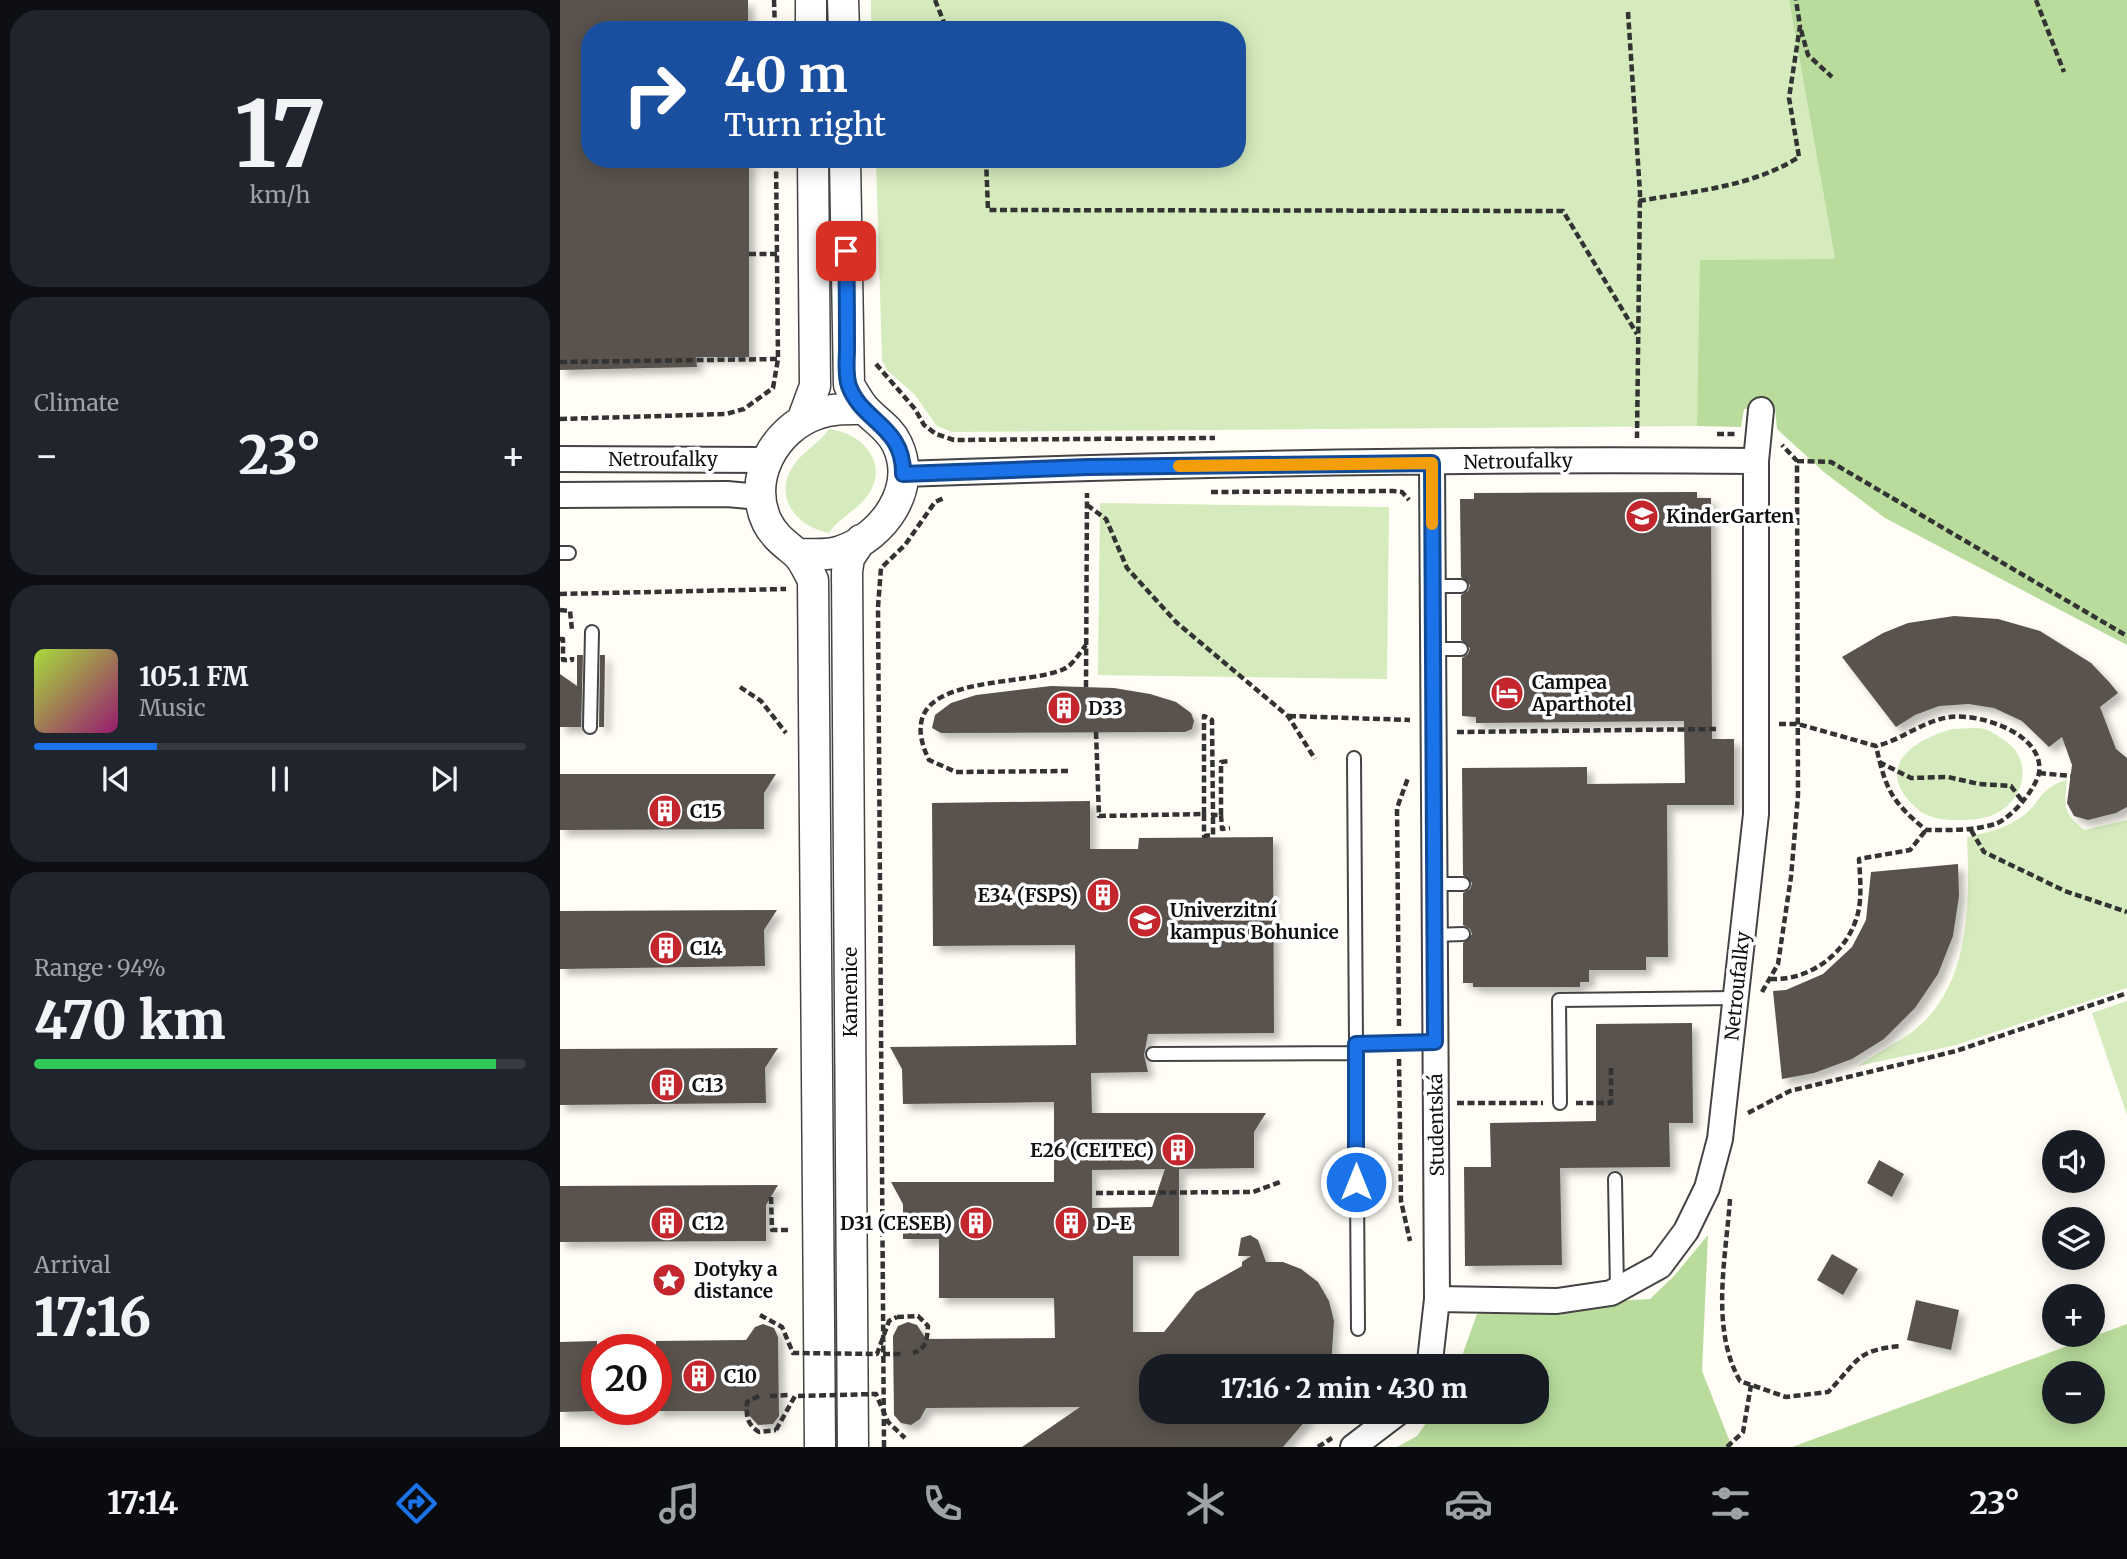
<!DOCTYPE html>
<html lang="en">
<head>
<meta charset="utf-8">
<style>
	:root { --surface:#171b24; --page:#20242c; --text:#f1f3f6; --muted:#9ea1a6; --line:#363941; --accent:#1a73e8 }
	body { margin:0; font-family:Merriweather,serif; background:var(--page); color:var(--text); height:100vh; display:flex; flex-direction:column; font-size:26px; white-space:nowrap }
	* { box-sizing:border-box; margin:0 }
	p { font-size:23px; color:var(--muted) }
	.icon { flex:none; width:38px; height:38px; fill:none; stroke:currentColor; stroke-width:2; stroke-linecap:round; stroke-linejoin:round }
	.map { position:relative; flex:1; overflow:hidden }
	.details { display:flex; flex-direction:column; gap:10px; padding:10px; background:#0d0f14; width:560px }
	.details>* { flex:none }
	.banner { position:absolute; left:21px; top:21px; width:665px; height:147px; border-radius:28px; box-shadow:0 4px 18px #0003; background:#1a4fa0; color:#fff; overflow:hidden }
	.fabs { position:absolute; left:1482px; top:1130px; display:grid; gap:14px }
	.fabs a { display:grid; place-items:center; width:63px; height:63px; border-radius:50%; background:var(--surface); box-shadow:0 4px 18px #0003; font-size:35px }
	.speed { position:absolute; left:21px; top:1334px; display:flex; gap:14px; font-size:35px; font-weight:700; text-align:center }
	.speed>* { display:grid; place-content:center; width:91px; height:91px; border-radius:50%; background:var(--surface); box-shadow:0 4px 18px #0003; line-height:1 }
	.speed .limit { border:10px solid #d22; background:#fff; color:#111 }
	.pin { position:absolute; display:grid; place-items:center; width:60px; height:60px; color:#fff; margin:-30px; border-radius:14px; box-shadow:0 4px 10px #0006 }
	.me { position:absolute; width:77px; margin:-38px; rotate:0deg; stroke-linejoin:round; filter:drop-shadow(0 0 5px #0008) }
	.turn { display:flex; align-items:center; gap:24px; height:147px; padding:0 28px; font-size:32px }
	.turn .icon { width:91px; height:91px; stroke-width:2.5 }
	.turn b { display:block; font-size:49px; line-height:60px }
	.big { font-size:52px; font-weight:800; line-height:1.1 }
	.details .tile { flex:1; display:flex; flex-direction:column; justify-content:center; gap:10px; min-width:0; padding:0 24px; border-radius:28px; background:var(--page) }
	.details .dial { align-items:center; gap:0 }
	.dial b { font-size:91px; line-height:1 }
	.song { display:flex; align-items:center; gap:21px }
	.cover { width:84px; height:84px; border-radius:10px; background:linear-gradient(135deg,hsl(80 70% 55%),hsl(320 70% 35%)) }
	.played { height:7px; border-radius:4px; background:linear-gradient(90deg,var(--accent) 25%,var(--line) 25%) }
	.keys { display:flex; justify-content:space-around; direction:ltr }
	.heat { display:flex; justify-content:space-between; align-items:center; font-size:38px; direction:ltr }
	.charge { height:10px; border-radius:5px; background:linear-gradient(90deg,#34c759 94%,var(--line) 0) }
	.trip { position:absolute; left:579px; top:1354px; width:410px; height:70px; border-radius:28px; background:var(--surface); box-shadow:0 4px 18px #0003; font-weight:800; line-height:70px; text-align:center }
	.menu { display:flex; height:112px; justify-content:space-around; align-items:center; background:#090b0e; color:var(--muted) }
	.menu .icon { width:49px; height:49px }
	.menu .active { color:var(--accent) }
	.menu b { font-size:32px; color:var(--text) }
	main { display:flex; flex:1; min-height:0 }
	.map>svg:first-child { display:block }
	.green { fill:#d5ebbd }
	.forest { fill:#b9dc9c; fill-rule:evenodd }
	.building { fill:#5a524d; fill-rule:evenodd; filter:url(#shadow) }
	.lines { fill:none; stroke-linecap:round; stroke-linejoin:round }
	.service-casing { stroke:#444; stroke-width:16 }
	.minor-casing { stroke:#444; stroke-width:28 }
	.tertiary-casing { stroke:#444; stroke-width:33 }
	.path { stroke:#333; stroke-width:4.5; stroke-dasharray:7 3.5; stroke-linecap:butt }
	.service { stroke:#fff; stroke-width:12 }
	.minor { stroke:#fff; stroke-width:24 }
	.tertiary { stroke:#fff; stroke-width:30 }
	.path-bridge { stroke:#333; stroke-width:4.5; stroke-dasharray:7 3.5; stroke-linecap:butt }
	.route-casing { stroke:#114b97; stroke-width:18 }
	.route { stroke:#1a73e8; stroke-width:12 }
	.slow { stroke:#f59e0b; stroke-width:12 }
	.labels { text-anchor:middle; stroke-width:7; stroke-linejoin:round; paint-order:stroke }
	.street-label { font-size:19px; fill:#111; stroke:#fff }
	.poi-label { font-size:19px; font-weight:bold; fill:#111; stroke:#fff; text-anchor:start }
</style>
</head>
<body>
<main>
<section class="details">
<div class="tile dial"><b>17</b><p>km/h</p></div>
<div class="tile"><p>Climate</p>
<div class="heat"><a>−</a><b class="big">23°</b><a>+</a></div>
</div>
<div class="tile">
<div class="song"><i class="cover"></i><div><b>105.1 FM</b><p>Music</p></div></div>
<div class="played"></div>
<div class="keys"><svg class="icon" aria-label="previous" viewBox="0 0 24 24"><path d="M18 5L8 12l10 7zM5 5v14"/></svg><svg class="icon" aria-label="pause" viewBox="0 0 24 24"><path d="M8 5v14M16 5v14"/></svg><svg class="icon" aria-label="next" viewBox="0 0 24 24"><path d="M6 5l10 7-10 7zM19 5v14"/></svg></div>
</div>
<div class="tile"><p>Range · 94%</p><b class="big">470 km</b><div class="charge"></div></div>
<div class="tile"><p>Arrival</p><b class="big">17:16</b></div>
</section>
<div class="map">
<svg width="1567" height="1447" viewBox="0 0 1567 1447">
	<defs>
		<filter id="shadow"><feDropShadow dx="6" dy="6" stdDeviation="3.5" flood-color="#0004"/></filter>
	</defs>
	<rect width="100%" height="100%" fill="#fffdf5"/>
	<path class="green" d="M 311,0 L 1229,0 L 1275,259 L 1138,392 L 1137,426 L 392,432 L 377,426 L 355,395 L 327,370 L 322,360 L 316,159 L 677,159 L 677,30 L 311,30 Z
		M 269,429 C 304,433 332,466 305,499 C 294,512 279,518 269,533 C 236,527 212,496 234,465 C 243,451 259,444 269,429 Z
		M 540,503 L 829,507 L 827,679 L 538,675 Z
		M 1393,729 C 1403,729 1415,727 1425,729 C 1431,731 1438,736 1444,740 C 1471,757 1467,793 1442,810 C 1427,820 1412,820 1395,820 C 1384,820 1369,818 1360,811 C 1312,772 1347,741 1393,729 Z
		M 1507,780 C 1504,808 1503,812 1524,830 L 1567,820 L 1567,988 L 1396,1045 L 1298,1066 C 1315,1054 1335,1044 1352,1032 C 1411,988 1410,902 1407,837 C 1431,831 1444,830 1464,815 C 1482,801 1480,787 1507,780 Z
		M 1567,1001 L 1567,1115 L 1532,1013 Z"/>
	<path class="forest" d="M 1229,0 L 1567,0 L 1567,645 L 1325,518 L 1265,473 L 1217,429 L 1215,408 L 1184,409 L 1181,427 L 1137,426 L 1140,260 L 1275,259 Z
		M 1148,1235 L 1142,1371 L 1172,1447 L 837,1447 L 857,1436 L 874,1412 L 976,1412 L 976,1367 L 898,1367 L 917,1314 L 982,1305 L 1090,1299 L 1114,1276 Z
		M 1567,1324 L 1567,1447 L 1232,1447 ZM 1494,1374 L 1533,1374 L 1533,1412 L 1494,1412 Z"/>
	<path class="building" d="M 0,0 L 188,0 L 188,30 L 30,30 L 30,159 L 189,159 L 189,357 L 136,357 L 137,367 L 0,370 Z
		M 1137,492 L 1137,498 L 1151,498 L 1152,739 L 1174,739 L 1174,805 L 1107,805 L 1108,957 L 1086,957 L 1086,970 L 1029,970 L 1029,982 L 1020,982 L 1020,987 L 913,987 L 913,983 L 903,983 L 903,943 L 912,934 L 910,929 L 903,925 L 903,893 L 910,889 L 912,883 L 903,875 L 902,768 L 1027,767 L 1027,784 L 1125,783 L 1124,721 L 916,723 L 916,717 L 902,716 L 902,658 L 908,654 L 910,648 L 901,640 L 901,595 L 908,591 L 910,585 L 901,577 L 900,499 L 914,499 L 914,493 Z
		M 1394,616 L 1438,619 L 1480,631 L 1531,663 L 1550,683 L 1558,693 L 1540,707 L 1556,749 L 1567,758 L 1567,807 L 1556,813 L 1528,820 L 1514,816 L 1507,803 L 1512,765 L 1502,737 L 1489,747 L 1462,721 L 1434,708 L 1409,704 L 1379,706 L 1355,715 L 1336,727 L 1282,657 L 1323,633 L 1348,623 Z
		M 17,655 L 23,655 L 21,727 L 0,727 L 0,674 L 17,686 Z
		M 40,655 L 45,655 L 44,727 L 39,727 Z
		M 491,686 L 554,688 L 590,694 L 616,702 L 631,713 L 634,721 L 632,729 L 625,732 L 381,733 L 372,728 L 375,715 L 391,703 L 416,695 Z
		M 0,774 L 216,774 L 204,793 L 204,829 L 0,830 Z
		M 530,801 L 530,849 L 578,849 L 579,838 L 713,837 L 714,1033 L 588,1034 L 584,1055 L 588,1072 L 531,1073 L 532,1113 L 706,1113 L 694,1132 L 694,1168 L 619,1169 L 619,1256 L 573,1256 L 573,1332 L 604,1332 L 636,1292 L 682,1266 L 682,1262 L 691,1256 L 678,1256 L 681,1238 L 690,1235 L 698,1240 L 706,1262 L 723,1262 L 741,1269 L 758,1282 L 769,1301 L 774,1321 L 771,1367 L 592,1367 L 592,1412 L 753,1412 L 723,1447 L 462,1447 L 520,1407 L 366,1408 L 360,1419 L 351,1425 L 341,1423 L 334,1415 L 333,1336 L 338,1326 L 348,1322 L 357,1325 L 366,1339 L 495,1338 L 494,1298 L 379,1298 L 379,1239 L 343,1239 L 343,1204 L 331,1182 L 494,1182 L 494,1102 L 343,1104 L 342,1069 L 330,1047 L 516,1045 L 515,945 L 373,946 L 372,803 ZM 605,1169 L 592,1207 L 532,1208 L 532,1170 Z
		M 1398,864 L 1399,896 L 1393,936 L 1378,974 L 1355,1008 L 1324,1039 L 1292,1059 L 1254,1073 L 1222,1079 L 1213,991 L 1226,990 L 1263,974 L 1292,947 L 1306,920 L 1311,872 Z
		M 217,910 L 204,930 L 205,966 L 0,969 L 0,911 Z
		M 1132,1023 L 1133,1123 L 1109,1123 L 1110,1167 L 1000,1168 L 1002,1265 L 905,1266 L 904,1167 L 931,1167 L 930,1123 L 1036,1121 L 1036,1024 Z
		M 218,1048 L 205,1068 L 206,1103 L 0,1105 L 0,1049 Z
		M 1319,1160 L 1344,1174 L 1332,1197 L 1307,1183 Z
		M 218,1185 L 206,1205 L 206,1241 L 0,1242 L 0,1186 Z
		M 1272,1254 L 1298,1269 L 1283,1295 L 1257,1280 Z
		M 1356,1300 L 1399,1310 L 1391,1350 L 1347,1340 Z
		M 203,1324 L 214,1328 L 218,1337 L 219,1416 L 213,1424 L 198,1425 L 185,1411 L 96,1411 L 96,1341 L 186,1340 L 195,1327 Z
		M 37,1341 L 37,1411 L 0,1412 L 0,1342 Z"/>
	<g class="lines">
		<defs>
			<path id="service" d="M 0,553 L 9,553
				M 872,586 L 901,586
				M 873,649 L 901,649
				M 30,727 L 32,632
				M 794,758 L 798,1329
				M 874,884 L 903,884
				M 874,935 L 903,934
				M 796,1044 L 875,1042
				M 593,1054 L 796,1053
				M 1000,1103 L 999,1000 L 1176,998
				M 1055,1179 L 1057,1289"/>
			<path id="minor" d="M 0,459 L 206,460
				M 343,474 C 627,464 912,458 1196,461
				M 0,495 L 167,494 L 200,497
				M 877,1299 L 997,1301 L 1051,1293 L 1100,1266 L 1126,1231 L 1147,1188 L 1160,1139 L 1196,814 L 1196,461 L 1201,410
				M 866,1367 L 870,1361 L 877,1299 L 872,463
				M 793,1447 L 839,1412"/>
			<path id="tertiary" d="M 251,0 L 251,30
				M 283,0 L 284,30
				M 242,421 L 255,386 L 253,159
				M 238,554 C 252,554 268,556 281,551 C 324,536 358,488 337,444 C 329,427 315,421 304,408 C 298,401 294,393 289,385 L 285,159
				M 260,1447 L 253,580 C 248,571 243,559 236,553 C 224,543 214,536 207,522 C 187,479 214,429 257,414 C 273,408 289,409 305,409
				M 293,1447 L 287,572 L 289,558 L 301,540"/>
		</defs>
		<use href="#service" class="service-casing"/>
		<use href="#minor" class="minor-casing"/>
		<use href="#tertiary" class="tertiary-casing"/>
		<path class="path" d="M 214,0 L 215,30
			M 375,0 L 387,30
			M 1476,0 L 1504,72
			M 1068,12 L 1080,193 L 1077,438
			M 1241,30 L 1248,55 L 1272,77
			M 426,159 L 428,210 L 1003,211 L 1077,334
			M 1079,201 C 1134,191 1192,187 1239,157 L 1229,98 L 1240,26 L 1236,0
			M 189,254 L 217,254
			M 0,362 L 218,359
			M 316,364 L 355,409 L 364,425 L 376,434 L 394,440 L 655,438
			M 0,419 L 166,414 L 184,409 L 213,388 L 218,359 L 216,159
			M 1157,434 L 1176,434
			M 1237,461 L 1271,462 L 1567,636
			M 651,492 L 833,491 L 842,492 L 849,500
			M 527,505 L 546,519 L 567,568 L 616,622 L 728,716 L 755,759
			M 0,594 L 226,589
			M 0,610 L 10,611 L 12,630
			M 0,639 L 3,639 L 3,660 L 12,660 L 12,657
			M 180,687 L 201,701 L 226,733
			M 526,687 L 527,493
			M 729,716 L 850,720
			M 1219,724 L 1238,724 L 1316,746 C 1342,740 1362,721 1390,717 C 1420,713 1485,734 1479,773 C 1477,782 1469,794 1463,801 C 1457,809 1444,821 1435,824 C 1412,831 1389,830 1366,830 C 1331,801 1326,790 1316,746
			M 536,732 L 539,816 L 644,814 L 644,716 L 652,720 L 653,815 L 661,815 L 662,829 L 670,828
			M 897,732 L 1157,729
			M 1319,762 L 1351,778 L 1388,777 L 1419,784 L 1451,786 L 1463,802
			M 508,771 L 396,772 L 369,760 C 326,671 459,689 504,669 C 513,665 520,652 526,645
			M 1479,773 L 1511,776
			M 644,814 L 644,836 L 653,835 L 653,815
			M 661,815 L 661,762 L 671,761
			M 1411,830 L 1424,852 L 1505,891 L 1567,912
			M 1210,979 C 1250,981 1288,953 1298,913 C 1302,897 1300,875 1299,859 L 1350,850 L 1366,830
			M 1202,992 L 1218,964 L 1231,877 L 1238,795 L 1237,461 L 1222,445
			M 839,1026 L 837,808 L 848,778
			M 839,1059 L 841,1201 L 850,1241
			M 897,1103 L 983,1103
			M 1016,1103 L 1051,1103 L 1051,1065
			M 1188,1113 L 1230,1091 L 1396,1051 L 1567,993
			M 536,1193 L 693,1192 L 720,1182
			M 211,1197 L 212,1230 L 228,1230
			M 1170,1199 C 1166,1258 1150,1328 1180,1381 L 1226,1397 L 1268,1392 C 1299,1361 1294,1350 1342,1346
			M 337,1317 L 358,1316 L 368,1326 C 367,1338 367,1349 353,1353
			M 323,1354 L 343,1354
			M 199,1396 L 187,1402 C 186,1417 187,1424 199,1432 L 216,1430
			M 210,1396 L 229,1395
			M 324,1447 L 318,607 L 321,568 L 345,545 L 375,502 L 384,498
			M 758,1447 L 772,1438
			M 1167,1447 L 1183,1432 L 1191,1385"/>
		<use href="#service" class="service"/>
		<use href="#minor" class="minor"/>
		<use href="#tertiary" class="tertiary"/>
		<path class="path-bridge" d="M 200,1315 L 222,1327 L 233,1353 L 317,1354 L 329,1321 L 337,1317
			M 216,1430 L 235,1396 L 316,1394 L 328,1422 L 345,1438"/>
	</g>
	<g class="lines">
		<defs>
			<path id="route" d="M 286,251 C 287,284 287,316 287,348 C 287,359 285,375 289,386 C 302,422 344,426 343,474 L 528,467 L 872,463 L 875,1042 L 796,1044 L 796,1182"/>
		</defs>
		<use href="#route" class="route-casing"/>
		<use href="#route" class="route"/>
		<path class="slow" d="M 619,466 L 872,463 L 872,524"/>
	</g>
	<defs>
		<symbol id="school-disc" viewBox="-11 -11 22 22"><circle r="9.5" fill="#c4262e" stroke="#fff"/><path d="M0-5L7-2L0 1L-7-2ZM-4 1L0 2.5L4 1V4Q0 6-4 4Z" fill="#fff"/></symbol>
		<symbol id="hotel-disc" viewBox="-11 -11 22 22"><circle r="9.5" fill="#c4262e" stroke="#fff"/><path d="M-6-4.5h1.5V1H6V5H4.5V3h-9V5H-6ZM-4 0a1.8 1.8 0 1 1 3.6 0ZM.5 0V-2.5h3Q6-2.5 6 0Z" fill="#fff"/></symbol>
		<symbol id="building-disc" viewBox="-11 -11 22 22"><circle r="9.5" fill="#c4262e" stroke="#fff"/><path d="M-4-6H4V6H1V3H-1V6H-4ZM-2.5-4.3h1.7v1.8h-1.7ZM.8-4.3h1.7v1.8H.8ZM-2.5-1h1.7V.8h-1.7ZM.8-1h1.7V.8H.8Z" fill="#fff"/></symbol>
		<symbol id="university-disc" viewBox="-11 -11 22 22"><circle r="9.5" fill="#c4262e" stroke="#fff"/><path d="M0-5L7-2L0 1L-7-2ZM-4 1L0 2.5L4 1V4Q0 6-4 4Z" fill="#fff"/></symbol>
		<symbol id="sight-disc" viewBox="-11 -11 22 22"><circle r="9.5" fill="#c4262e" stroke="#fff"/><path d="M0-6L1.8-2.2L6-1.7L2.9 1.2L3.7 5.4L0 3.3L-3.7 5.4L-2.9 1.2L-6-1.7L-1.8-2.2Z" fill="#fff"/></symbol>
	</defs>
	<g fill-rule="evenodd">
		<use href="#school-disc" x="1063" y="497" width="38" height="38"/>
		<use href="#hotel-disc" x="928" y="674" width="38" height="38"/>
		<use href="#building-disc" x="485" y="689" width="38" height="38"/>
		<use href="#building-disc" x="86" y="792" width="38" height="38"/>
		<use href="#building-disc" x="524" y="876" width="38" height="38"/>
		<use href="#university-disc" x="566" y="902" width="38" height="38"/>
		<use href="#building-disc" x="87" y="929" width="38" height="38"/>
		<use href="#building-disc" x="88" y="1066" width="38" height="38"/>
		<use href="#building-disc" x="599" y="1131" width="38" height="38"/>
		<use href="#building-disc" x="88" y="1204" width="38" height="38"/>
		<use href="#building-disc" x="397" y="1204" width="38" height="38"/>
		<use href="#building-disc" x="492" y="1204" width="38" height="38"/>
		<use href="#sight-disc" x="90" y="1261" width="38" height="38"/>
		<use href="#building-disc" x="120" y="1357" width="38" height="38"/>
	</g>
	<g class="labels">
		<g class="street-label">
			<text x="103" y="466">Netroufalky</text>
			<text transform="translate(958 461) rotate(-1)" y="7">Netroufalky</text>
			<text transform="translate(1177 986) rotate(-84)" y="7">Netroufalky</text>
			<text transform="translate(290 992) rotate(-90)" y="7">Kamenice</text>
			<text transform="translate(876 1125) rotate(-91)" y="7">Studentská</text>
		</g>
		<g class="poi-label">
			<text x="1106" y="523">KinderGarten</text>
			<text x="972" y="689">Campea<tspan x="972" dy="22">Aparthotel</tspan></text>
			<text x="528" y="715">D33</text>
			<text x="130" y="818">C15</text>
			<text x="518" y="902" text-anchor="end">E34 (FSPS)</text>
			<text x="610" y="917">Univerzitní<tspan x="610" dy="22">kampus Bohunice</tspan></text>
			<text x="130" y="955">C14</text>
			<text x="132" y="1092">C13</text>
			<text x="594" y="1157" text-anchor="end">E26 (CEITEC)</text>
			<text x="132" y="1230">C12</text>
			<text x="392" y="1230" text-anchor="end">D31 (CESEB)</text>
			<text x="536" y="1230">D-E</text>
			<text x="134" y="1276">Dotyky a<tspan x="134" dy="22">distance</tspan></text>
			<text x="164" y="1383">C10</text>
		</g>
	</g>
</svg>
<div class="fabs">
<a><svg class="icon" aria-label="sound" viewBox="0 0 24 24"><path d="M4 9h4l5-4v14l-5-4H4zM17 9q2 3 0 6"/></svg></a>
<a><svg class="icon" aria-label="layers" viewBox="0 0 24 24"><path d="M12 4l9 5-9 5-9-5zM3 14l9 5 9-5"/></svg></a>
<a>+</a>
<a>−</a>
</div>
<div class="speed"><div class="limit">20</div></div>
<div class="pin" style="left:286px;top:251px;background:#d93025"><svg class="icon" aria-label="arrive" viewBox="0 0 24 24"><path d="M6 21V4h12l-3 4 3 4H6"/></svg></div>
<svg class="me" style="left:796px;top:1182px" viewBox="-20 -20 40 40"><circle r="17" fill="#1a73e8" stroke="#fff" stroke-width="3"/><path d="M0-11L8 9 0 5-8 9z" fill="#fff"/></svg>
<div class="trip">17:16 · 2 min · 430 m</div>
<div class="banner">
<div class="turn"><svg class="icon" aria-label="right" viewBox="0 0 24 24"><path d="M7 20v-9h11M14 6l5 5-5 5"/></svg><div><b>40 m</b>Turn right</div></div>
</div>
</div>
</main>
<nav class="menu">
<b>17:14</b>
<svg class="icon active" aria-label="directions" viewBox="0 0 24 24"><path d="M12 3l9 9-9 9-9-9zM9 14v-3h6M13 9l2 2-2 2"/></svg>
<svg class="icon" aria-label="music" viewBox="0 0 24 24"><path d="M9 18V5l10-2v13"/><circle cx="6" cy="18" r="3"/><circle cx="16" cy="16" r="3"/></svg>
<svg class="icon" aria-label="phone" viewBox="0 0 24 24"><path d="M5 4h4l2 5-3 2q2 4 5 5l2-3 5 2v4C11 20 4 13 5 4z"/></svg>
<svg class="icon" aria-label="climate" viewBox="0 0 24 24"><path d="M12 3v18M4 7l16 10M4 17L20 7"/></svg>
<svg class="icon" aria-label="car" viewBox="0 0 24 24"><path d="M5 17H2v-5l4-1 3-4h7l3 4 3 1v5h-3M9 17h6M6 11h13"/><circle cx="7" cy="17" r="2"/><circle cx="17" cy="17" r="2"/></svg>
<svg class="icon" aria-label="filters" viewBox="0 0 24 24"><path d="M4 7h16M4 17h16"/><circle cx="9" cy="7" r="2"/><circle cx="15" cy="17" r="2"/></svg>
<b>23°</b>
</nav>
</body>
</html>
